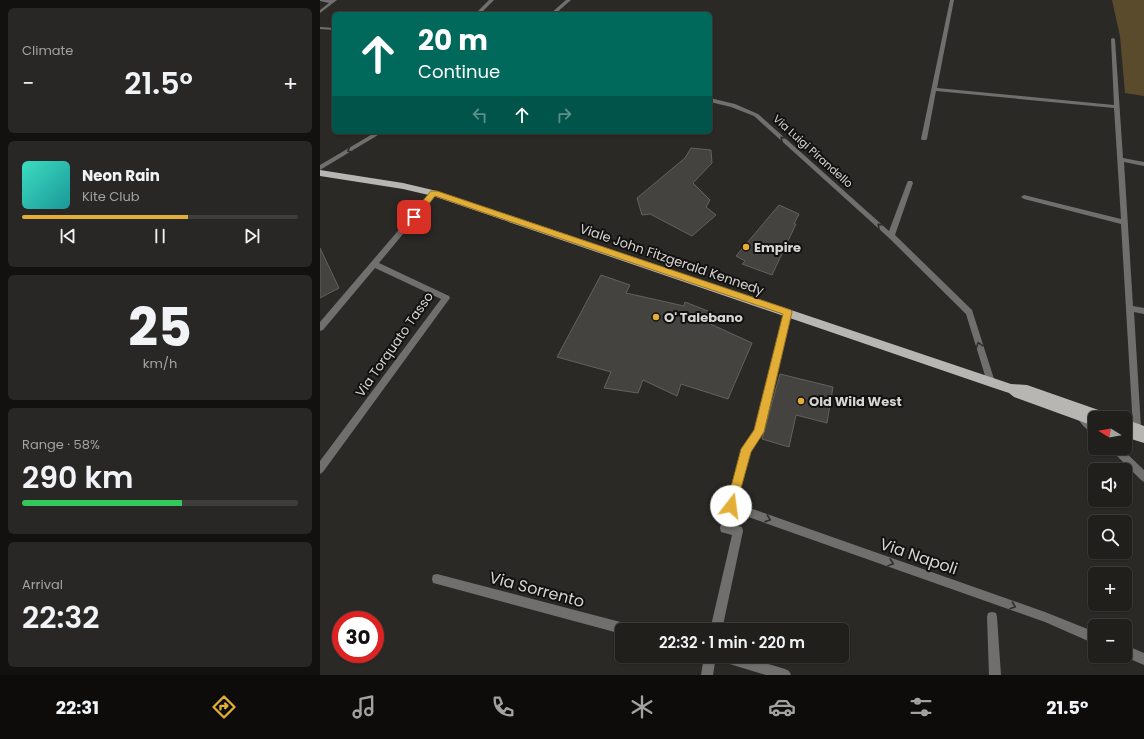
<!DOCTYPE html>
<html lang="en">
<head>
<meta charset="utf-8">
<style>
	:root { --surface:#201f1c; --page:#282725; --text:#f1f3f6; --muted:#a2a2a3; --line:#3d3d3b; --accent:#e3ae35 }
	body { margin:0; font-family:Poppins,sans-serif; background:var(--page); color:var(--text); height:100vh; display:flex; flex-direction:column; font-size:15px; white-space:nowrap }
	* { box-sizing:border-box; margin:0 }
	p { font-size:13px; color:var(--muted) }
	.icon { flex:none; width:22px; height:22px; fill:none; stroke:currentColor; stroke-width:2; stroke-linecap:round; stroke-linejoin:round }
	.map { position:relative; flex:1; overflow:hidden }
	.side { display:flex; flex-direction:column; gap:8px; padding:8px; background:#12110f; width:320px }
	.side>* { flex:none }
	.hud { position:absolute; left:12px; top:12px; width:380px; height:122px; border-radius:6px; box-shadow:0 1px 3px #0004,0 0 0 1px var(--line); background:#00695c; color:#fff; overflow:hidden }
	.needle { width:26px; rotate:281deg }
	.controls { position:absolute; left:768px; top:411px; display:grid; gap:8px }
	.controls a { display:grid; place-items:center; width:44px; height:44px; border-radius:6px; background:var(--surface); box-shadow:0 1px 3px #0004,0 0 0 1px var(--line); font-size:20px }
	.speed { position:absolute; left:12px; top:611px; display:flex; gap:8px; font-size:20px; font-weight:700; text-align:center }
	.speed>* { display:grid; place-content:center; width:52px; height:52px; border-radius:50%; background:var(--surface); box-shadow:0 1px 3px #0004,0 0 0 1px var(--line); line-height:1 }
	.speed .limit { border:6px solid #d22; background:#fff; color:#111 }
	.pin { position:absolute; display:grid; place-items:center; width:34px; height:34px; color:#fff; margin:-17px; border-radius:8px; box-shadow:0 2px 6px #0006 }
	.me { position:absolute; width:44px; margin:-22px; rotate:15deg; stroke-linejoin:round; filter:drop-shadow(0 0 3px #0008) }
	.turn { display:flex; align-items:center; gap:14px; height:84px; padding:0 20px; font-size:18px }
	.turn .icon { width:52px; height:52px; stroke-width:2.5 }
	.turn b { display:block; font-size:28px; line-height:34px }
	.lanes { display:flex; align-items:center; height:38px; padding:0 20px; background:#0003; justify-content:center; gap:20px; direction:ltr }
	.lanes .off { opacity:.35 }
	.big { font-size:30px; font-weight:600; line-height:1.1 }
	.side .tile { flex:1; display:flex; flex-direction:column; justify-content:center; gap:6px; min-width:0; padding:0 14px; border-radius:6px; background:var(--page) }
	.side .dial { align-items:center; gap:0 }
	.dial b { font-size:52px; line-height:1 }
	.song { display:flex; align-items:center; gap:12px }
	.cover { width:48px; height:48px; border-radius:6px; background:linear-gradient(135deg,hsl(170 70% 55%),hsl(180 70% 35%)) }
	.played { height:4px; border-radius:2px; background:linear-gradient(90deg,var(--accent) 60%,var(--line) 60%) }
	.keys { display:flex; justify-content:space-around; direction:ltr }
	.heat { display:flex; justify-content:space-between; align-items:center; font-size:22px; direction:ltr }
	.charge { height:6px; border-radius:3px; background:linear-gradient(90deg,#34c759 58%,var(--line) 0) }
	.trip { position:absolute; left:295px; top:623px; width:234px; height:40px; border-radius:6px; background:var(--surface); box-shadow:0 1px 3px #0004,0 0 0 1px var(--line); font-weight:600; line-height:40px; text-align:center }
	.dock { display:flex; height:64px; justify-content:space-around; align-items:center; background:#0d0c0b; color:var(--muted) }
	.dock .icon { width:28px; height:28px }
	.dock .selected { color:var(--accent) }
	.dock b { font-size:18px; color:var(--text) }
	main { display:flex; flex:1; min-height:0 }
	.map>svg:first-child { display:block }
	.green { fill:#5a4b2d }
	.building { fill:#454340; stroke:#62615d }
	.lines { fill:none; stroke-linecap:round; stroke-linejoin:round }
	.service { fill:#706f6e; fill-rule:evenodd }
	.minor { fill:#706f6e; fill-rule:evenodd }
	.primary { fill:#b7b6b3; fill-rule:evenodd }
	.oneway { stroke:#2e2d2c }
	.route { fill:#e3ae35; stroke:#947122 }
	.poi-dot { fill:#e3ae35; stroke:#121110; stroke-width:1.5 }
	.labels { text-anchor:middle; stroke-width:4; stroke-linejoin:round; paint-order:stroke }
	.far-street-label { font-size:11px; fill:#d6d5d3; stroke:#121110 }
	.poi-label { font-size:13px; font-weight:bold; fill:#d6d5d3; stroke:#121110; text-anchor:start }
	.street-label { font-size:13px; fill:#d6d5d3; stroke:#121110 }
	.near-street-label { font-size:16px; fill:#d6d5d3; stroke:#121110 }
</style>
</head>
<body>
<main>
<section class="side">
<div class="tile"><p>Climate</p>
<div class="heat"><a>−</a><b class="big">21.5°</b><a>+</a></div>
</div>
<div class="tile">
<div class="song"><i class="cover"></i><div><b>Neon Rain</b><p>Kite Club</p></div></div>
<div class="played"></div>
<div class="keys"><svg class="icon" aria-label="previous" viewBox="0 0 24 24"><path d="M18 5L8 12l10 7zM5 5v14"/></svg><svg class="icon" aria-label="pause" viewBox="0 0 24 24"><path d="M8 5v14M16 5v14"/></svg><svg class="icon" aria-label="next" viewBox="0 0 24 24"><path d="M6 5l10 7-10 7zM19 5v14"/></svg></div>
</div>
<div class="tile dial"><b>25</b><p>km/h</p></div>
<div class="tile"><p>Range · 58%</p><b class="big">290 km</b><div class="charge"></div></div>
<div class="tile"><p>Arrival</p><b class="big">22:32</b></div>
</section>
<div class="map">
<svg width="824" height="675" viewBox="0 0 824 675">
	<rect width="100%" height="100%" fill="#2a2926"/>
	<path class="green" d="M 792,0 L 824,0 L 824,96 L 805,93 L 800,36 Z"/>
	<path class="building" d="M 371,148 L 391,150 L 392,163 L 373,183 L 390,200 L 386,207 L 396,215 L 372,236 L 330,214 L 322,215 L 317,198 L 365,158 Z
		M 459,205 L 479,214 L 474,224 L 476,224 L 452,275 L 422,264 L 425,261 L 416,256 Z
		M 0,248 L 19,288 L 0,298 Z
		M 281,275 L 310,285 L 306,293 L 364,306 L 365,302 L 388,311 L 384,321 L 432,343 L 408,399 L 361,384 L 357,396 L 323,380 L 318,393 L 284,388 L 291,372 L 237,357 Z
		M 460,374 L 513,387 L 507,423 L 476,415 L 469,447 L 442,439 Z"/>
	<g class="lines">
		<path class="service" d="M 468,309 L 471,310 L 472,312 L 443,432 L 429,452 L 426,453 L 423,452 L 421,449 L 435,430 L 464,312 L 465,310 Z"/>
		<path class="minor" d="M 0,0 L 17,0 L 0,13 L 0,10 L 9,3 L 0,1 Z
			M 169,0 L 174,0 L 160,14 L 155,14 Z
			M 246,0 L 251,0 L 235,14 L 230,14 Z
			M 630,0 L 634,0 L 617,88 L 794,105 L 791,39 L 793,38 L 795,39 L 803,158 L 824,162 L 824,166 L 804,162 L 813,306 L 824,308 L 824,314 L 814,312 L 821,428 L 820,431 L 817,432 L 814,431 L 813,428 L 801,224 L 704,199 L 701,197 L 704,195 L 801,219 L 794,108 L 616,91 L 607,139 L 606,140 L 602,140 L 601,139 Z
			M 0,27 L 14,28 L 14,30 L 0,29 Z
			M 390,98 L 415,104 L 438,114 L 569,231 L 587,183 L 588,181 L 592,181 L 593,183 L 575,235 L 652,310 L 675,382 L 674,385 L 671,386 L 668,385 L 667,382 L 646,314 L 569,238 L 434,116 L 411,107 L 390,102 Z
			M 56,132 L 63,132 L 0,170 L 0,165 Z
			M 112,191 L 114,191 L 117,193 L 59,263 L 129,296 L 130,298 L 3,472 L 0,474 L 0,461 L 121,299 L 55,268 L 3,330 L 0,331 L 0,322 Z
			M 762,414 L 775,424 L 775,434 C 769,432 760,424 758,418 L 759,415 Z
			M 426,445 L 429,446 L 431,449 L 416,503 L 725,612 L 775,632 L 775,644 L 725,622 L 414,512 L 411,524 L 422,527 L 423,531 L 402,630 L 390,630 L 412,535 L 401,532 L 400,528 L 421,449 L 423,446 Z
			M 790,448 L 801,448 L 824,470 L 824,482 L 821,480 L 792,451 Z
			M 117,574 L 308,624 L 312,626 L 314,630 L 302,630 L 302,634 L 117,584 L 113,583 L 112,579 L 113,575 Z
			M 672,612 L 676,613 L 677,617 L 681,675 L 669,675 L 667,617 L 668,613 Z
			M 805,645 L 824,653 L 824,665 L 803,656 L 805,656 Z
			M 384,656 L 396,656 L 393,675 L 381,675 Z
			M 397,656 L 422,656 L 465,669 L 469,671 L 471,675 L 446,675 L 403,662 L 399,660 Z"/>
		<path class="primary" d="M 0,170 L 83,183 L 117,191 L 691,384 L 707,385 L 787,413 L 791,414 L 793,418 L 775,418 L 775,424 L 771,425 L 694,397 L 689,393 L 671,387 L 113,196 L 83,189 L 0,176 Z
			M 805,419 L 824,426 L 824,443 L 805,437 Z"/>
	</g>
	<defs><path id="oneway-chevron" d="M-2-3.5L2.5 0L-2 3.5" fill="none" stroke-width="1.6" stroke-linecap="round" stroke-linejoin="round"/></defs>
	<g class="oneway">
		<use href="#oneway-chevron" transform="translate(463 139) rotate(-138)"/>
		<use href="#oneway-chevron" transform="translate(30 150) rotate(149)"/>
		<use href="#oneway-chevron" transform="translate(560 226) rotate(-138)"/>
		<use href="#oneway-chevron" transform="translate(659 345) rotate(-108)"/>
		<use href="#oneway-chevron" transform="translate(448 519) rotate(19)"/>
		<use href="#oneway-chevron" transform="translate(571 563) rotate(19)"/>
		<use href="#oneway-chevron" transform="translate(693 606) rotate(19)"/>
	</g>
	<path class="route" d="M 111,191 L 117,191 L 471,310 L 472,312 L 444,432 L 431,452 L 415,510 L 411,512 L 407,510 L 406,506 L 421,449 L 434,430 L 463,314 L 115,196 L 97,219 L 91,219 L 91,215 Z"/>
	<g class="poi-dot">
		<circle cx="426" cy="247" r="4"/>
		<circle cx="336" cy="317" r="4"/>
		<circle cx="481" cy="401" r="4"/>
	</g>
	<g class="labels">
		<g class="far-street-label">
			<text transform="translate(493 151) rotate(42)" y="4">Via Luigi Pirandello</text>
		</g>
		<g class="poi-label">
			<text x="434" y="252">Empire</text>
			<text x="344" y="322">O' Talebano</text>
			<text x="489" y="406">Old Wild West</text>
		</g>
		<g class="street-label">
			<text transform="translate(352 259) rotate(19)" y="5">Viale John Fitzgerald Kennedy</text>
			<text transform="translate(74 344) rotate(-55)" y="5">Via Torquato Tasso</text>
		</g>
		<g class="near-street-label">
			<text transform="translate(599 556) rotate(19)" y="6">Via Napoli</text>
			<text transform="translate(217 589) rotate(15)" y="6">Via Sorrento</text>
		</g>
	</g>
</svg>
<div class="controls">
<a><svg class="needle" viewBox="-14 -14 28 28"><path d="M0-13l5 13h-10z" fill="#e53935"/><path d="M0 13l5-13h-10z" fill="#a2a2a3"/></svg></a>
<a><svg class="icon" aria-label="sound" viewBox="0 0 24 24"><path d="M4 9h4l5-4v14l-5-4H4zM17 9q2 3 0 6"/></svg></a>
<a><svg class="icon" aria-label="search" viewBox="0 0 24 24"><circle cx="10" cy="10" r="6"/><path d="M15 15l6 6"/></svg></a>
<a>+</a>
<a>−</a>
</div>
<div class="speed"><div class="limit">30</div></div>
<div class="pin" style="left:94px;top:217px;background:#d93025"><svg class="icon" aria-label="arrive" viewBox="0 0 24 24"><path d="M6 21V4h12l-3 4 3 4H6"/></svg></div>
<svg class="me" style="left:411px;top:506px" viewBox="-20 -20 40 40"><circle r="19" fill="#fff"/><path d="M0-13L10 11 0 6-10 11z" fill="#e3ae35"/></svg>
<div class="trip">22:32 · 1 min · 220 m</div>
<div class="hud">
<div class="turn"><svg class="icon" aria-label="ahead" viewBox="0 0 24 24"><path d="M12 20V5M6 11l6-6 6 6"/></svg><div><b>20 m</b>Continue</div></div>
<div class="lanes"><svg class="icon off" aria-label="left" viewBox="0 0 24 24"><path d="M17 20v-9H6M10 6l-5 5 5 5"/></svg><svg class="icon" aria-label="ahead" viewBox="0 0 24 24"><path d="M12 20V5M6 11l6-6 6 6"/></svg><svg class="icon off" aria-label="right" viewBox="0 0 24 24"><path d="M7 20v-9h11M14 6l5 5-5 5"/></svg></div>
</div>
</div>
</main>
<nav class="dock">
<b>22:31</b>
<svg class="icon selected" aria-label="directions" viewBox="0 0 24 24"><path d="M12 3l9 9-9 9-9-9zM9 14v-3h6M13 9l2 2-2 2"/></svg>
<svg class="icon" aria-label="music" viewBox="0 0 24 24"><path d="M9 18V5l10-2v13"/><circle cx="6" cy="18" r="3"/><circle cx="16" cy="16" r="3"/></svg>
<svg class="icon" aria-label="phone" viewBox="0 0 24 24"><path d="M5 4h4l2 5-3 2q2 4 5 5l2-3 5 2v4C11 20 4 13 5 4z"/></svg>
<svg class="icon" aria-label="climate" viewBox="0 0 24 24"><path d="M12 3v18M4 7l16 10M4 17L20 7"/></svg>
<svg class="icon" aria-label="car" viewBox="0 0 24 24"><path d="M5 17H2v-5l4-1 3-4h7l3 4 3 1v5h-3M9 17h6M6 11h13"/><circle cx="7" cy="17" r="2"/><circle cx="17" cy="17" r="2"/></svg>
<svg class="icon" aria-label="filters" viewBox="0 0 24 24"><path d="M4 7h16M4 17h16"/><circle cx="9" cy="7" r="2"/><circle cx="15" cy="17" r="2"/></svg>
<b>21.5°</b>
</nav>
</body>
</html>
